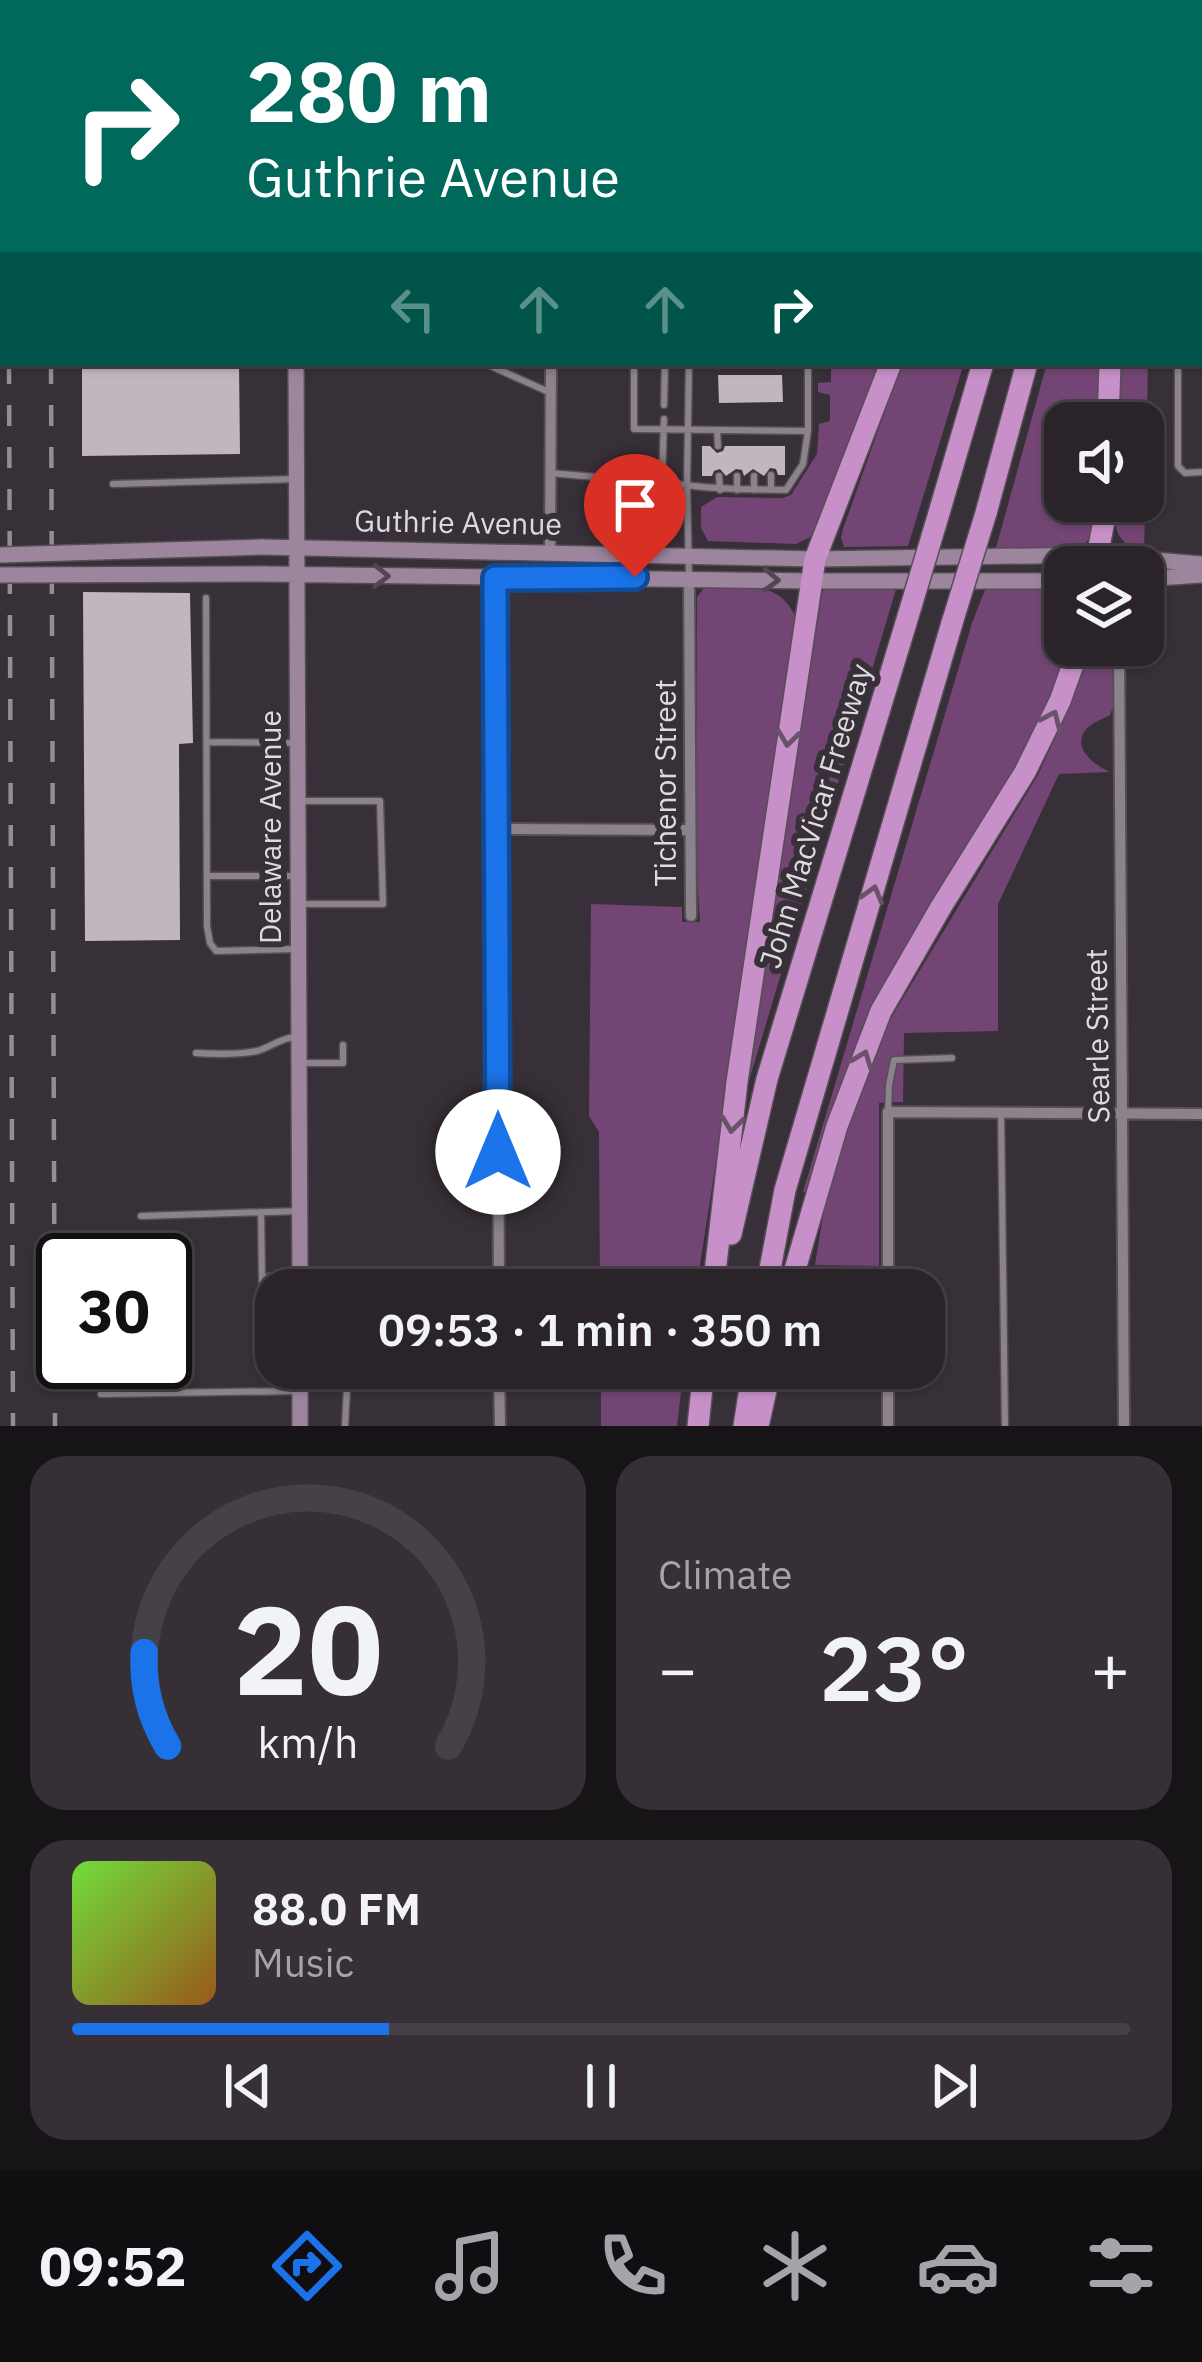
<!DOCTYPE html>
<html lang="en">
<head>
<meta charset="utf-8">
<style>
	:root { --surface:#2a242a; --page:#363036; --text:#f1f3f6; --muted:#a5a4a8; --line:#464147; --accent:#1a73e8 }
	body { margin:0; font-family:"IBM Plex Sans",sans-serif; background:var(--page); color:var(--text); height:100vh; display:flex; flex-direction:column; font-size:45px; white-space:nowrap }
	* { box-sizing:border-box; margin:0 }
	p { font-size:39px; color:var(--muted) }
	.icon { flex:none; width:66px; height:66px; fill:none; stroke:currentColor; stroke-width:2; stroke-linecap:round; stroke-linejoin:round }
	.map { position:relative; height:1426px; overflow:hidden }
	.side { display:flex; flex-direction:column; gap:30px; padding:30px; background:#171417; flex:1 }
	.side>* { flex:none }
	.banner { position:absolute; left:0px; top:0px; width:1203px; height:366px; box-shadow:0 3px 9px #0004,0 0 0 3px var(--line); background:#00695c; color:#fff; overflow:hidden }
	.controls { position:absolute; left:1044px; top:402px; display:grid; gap:24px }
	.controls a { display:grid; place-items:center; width:120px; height:120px; border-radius:24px; background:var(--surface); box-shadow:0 3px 9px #0004,0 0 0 3px var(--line); font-size:60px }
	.speed { position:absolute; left:36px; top:1233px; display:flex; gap:24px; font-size:60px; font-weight:700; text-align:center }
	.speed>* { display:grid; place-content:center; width:156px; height:156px; border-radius:50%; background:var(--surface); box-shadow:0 3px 9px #0004,0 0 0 3px var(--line); line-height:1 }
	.speed .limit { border:6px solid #111; border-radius:18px; background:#fff; color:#111 }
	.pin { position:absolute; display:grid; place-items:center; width:102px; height:102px; color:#fff; margin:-123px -51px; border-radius:50% 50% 50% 0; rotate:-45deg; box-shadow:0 0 12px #0007 }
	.pin .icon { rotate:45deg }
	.me { position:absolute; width:132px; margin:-66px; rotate:0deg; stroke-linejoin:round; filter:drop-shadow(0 0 9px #0008) }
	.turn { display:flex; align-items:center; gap:42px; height:252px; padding:0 48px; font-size:54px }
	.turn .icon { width:156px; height:156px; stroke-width:2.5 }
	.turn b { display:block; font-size:84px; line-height:102px }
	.lanes { display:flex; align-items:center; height:114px; padding:0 48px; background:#0003; justify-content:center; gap:60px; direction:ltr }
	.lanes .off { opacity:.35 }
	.big { font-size:90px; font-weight:600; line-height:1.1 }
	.side .widget { flex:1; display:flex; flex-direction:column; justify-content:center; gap:18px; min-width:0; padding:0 42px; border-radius:36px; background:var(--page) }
	.side .dial { align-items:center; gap:0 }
	.dial svg { height:312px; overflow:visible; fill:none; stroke:var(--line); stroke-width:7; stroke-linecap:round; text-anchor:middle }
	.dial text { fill:var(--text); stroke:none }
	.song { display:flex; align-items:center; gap:36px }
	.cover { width:144px; height:144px; border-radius:18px; background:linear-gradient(135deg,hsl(100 70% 55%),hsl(30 70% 35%)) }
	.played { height:12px; border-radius:6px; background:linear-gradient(90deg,var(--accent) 30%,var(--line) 30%) }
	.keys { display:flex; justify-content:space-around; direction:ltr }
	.heat { display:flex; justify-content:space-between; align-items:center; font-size:66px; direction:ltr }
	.side .tiles { flex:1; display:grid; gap:30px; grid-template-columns:1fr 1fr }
	.widget:last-child { grid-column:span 2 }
	.trip { position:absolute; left:255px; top:1269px; width:690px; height:120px; border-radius:36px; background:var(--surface); box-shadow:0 3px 9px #0004,0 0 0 3px var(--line); font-weight:600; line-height:120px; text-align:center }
	.dock { display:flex; height:192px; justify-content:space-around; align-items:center; background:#110e11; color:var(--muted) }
	.dock .icon { width:84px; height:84px }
	.dock .current { color:var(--accent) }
	.dock b { font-size:54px; color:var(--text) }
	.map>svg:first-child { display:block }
	.green { fill:#734575 }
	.building { fill:#c0b6c0 }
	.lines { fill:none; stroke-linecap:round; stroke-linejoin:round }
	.service-casing { stroke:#554e55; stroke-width:9 }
	.minor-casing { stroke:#554e55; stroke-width:14 }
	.secondary-casing { stroke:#554e55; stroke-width:18 }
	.motorway-casing { stroke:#554e55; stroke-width:24 }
	.service { stroke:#8b828b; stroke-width:6 }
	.minor { stroke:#8b828b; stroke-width:10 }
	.secondary { stroke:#9d869d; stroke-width:15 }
	.motorway { stroke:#c790c8; stroke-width:21 }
	.rail { stroke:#948d94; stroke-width:4.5; stroke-dasharray:21 21; stroke-linecap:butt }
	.secondary-bridge-casing { stroke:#554e55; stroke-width:18; stroke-linecap:butt }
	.motorway-bridge-casing { stroke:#554e55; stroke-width:24; stroke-linecap:butt }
	.secondary-bridge { stroke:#9d869d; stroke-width:15 }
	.motorway-bridge { stroke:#c790c8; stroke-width:21 }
	.oneway { stroke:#514651 }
	.oneway2 { stroke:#6a526a }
	.route-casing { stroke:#114b97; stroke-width:30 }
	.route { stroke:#1a73e8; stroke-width:21 }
	.labels { text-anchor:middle; stroke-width:12; stroke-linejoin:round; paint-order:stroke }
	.street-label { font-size:30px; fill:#dfdadf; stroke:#383038 }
</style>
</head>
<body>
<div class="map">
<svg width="1202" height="1426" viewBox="0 0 1202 1426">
	<rect width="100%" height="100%" fill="#383038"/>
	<path class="green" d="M 557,0 L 1002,0 L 1002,3 L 702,1 L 701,3 L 557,3 Z
		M 831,363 L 883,363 L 817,534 L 796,544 L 708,541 L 701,528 L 701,507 L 717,497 L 782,498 L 791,495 L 817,454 L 819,424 L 830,421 L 830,395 L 818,392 L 818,383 L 831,382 Z
		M 902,363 L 964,363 L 908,546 L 844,547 L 841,538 L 843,529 Z
		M 1047,363 L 1102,363 L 1100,423 L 1065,423 L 1065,501 L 1098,501 C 1095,519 1094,536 1081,549 L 996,548 Z
		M 1120,363 L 1148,363 L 1144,551 C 1115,544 1114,528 1115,501 L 1143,501 L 1143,423 L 1118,423 Z
		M 714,585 C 751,587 783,581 798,623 L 772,804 L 696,1290 L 600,1290 L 599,1132 L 589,1116 L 591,904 L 682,907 L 682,922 L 700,922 L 697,871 L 697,597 L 704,588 Z
		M 825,586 L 897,586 L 748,1084 L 746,1084 L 822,593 Z
		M 985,590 L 1065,590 L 1065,645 L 1069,645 L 1043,719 L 838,1096 L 806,1193 L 803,1192 L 972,623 Z
		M 1090,645 L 1114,645 L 1114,704 L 1110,715 C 1103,719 1096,721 1091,725 C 1067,744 1092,764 1110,772 L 1059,774 L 998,904 L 998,1031 L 904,1033 L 903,1102 L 879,1103 L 879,1266 L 815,1265 L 825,1203 L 850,1122 L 888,1023 L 1038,775 L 1073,698 Z
		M 601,1368 L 684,1368 L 677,1426 L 601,1426 Z"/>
	<path class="building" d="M 82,363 L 239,363 L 240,454 L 82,456 Z
		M 718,375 L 782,375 L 783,402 L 719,403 Z
		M 702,446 L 710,446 L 717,453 L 723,451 L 725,446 L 785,446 L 785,475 L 778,475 L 776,469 L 770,468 L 764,476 L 753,469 L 744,476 L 742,470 L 736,469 L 726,476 L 720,469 L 714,471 L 712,476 L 702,476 Z
		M 83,592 L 190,593 L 193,743 L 179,744 L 180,940 L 85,941 Z"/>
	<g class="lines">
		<defs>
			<path id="service" d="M 257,0 L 257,3
				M 1176,0 L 1176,3
				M 484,363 L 551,393
				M 634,363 L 634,429 L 808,431
				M 689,363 L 687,485 C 720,490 752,489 786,490 L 803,464 L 808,431 L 808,363
				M 1178,363 L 1178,466 L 1185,473 L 1202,472
				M 664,405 L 665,363
				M 717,430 L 718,446
				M 550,473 L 687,485 L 689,577
				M 719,476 L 720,490
				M 737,476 L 737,490
				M 754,476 L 754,490
				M 662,482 L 664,419
				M 113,484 L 295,479
				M 771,490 L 771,475
				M 206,598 L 207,926 L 210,943 L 216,951 L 295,949
				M 207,742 L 294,743
				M 301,801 L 380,801 L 383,904 L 302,904
				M 208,876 L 295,876
				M 196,1053 C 216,1054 238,1055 257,1051 C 271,1047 281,1038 295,1037
				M 302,1063 L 343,1063 L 343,1045
				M 888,1112 L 889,1085 L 894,1060 L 952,1058
				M 1001,1113 L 1005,1426
				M 261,1212 L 263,1345 L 264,1348 L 276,1349
				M 141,1216 L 299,1211
				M 262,1278 L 300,1271
				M 300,1387 L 347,1387 L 345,1426
				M 101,1394 L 296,1391"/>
			<path id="minor" d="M 552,3 L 552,0
				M 550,552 L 551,363
				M 495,577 L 499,1290
				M 689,578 L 691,916
				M 1119,645 L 1124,1426
				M 497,829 L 690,830
				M 888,1290 L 888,1112 L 1202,1114
				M 499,1368 L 500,1426
				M 888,1368 L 888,1426"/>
			<path id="secondary" d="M 295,0 L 295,3
				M 296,363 L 300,1290
				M 261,547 L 815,559 L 1096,555 L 1202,564
				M 264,574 L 811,581 L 1065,581
				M 1143,579 L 1202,575
				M 300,1368 L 300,1426"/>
			<path id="motorway" d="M 1011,3 L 1011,0
				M 1046,3 L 1047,0
				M 1089,3 L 1089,0
				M 1121,3 L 1121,0
				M 1108,423 L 1110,363
				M 939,513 L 983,363
				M 986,513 L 1027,363
				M 1095,567 L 1104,521 L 1105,501
				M 731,1234 L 767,1079 L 906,623
				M 713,1290 L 737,1082 L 815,559 L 891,363
				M 766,1290 L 785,1190 L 952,623
				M 789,1290 L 837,1126 L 881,1011 L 941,907 L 1025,772 L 1060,701 L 1080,645
				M 698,1426 L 704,1368
				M 744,1426 L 753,1368
				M 758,1426 L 771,1368"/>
		</defs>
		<use href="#service" class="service-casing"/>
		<use href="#minor" class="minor-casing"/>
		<use href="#secondary" class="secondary-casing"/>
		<use href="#motorway" class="motorway-casing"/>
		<use href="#service" class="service"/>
		<use href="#minor" class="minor"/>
		<use href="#secondary" class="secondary"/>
		<use href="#motorway" class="motorway"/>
		<path class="rail" d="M 8,0 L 8,3
			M 50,0 L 50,3
			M 9,363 L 13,1426
			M 51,363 L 55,1426"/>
		<defs>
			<path id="secondary-bridge" d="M 0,555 L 261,547
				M 0,575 L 264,574"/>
			<path id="motorway-bridge" d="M 906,623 L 939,513
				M 952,623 L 986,513"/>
		</defs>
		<use href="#secondary-bridge" class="secondary-bridge-casing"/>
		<use href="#motorway-bridge" class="motorway-bridge-casing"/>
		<use href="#secondary-bridge" class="secondary-bridge"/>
		<use href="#motorway-bridge" class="motorway-bridge"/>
	</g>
	<defs><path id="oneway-chevron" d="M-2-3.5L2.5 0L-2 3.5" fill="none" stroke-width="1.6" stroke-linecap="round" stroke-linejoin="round" transform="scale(3)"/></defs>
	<g class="oneway">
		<use href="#oneway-chevron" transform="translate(381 576) rotate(1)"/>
		<use href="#oneway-chevron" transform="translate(771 580) rotate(2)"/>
	</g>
	<g class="oneway2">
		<use href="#oneway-chevron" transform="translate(1052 719) rotate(-66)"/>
		<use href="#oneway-chevron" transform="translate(788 738) rotate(98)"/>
		<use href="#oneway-chevron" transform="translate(873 894) rotate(-74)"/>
		<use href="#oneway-chevron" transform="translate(863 1059) rotate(-69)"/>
		<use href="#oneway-chevron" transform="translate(732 1124) rotate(97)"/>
	</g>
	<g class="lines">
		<defs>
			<path id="route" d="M 498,1152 L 495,578 L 635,577"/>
		</defs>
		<use href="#route" class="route-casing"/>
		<use href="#route" class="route"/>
	</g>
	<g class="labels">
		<g class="street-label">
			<text transform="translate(458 523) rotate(1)" y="10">Guthrie Avenue</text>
			<text transform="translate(666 783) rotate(-90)" y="10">Tichenor Street</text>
			<text transform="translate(816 816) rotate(-73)" y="10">John MacVicar Freeway</text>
			<text transform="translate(271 827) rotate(-90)" y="10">Delaware Avenue</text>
			<text transform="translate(1098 1036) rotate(-91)" y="10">Searle Street</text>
		</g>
	</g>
</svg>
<div class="controls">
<a><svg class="icon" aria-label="sound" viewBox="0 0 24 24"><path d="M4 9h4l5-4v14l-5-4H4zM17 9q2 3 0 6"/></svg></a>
<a><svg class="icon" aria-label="layers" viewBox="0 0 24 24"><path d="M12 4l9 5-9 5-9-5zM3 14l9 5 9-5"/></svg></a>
</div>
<div class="speed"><div class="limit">30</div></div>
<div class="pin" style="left:635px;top:577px;background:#d93025"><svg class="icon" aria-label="arrive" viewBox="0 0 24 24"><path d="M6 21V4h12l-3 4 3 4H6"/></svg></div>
<svg class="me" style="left:498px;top:1152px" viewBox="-20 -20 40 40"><circle r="19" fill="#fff"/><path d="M0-13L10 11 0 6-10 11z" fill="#1a73e8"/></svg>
<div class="trip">09:53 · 1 min · 350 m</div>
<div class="banner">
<div class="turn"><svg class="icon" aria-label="right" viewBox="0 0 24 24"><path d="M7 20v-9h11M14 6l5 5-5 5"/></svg><div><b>280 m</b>Guthrie Avenue</div></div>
<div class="lanes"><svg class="icon off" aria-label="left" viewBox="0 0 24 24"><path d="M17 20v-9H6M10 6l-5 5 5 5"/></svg><svg class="icon off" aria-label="ahead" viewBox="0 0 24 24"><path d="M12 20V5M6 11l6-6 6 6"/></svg><svg class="icon off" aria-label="ahead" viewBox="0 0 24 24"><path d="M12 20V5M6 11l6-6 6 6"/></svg><svg class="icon" aria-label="right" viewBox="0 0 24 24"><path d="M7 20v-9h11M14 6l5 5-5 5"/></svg></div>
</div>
</div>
<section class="side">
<div class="tiles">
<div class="widget dial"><svg viewBox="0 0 100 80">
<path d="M14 69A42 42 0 1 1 86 69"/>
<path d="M14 69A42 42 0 0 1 8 45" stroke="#1a73e8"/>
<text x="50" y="56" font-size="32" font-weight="700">20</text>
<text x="50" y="72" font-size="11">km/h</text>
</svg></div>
<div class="widget"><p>Climate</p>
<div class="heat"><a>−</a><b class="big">23°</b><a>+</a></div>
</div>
<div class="widget">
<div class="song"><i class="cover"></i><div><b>88.0 FM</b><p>Music</p></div></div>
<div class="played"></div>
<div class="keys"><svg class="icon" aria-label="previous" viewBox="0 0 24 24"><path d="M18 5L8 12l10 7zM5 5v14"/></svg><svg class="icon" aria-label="pause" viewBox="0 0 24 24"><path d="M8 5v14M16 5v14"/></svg><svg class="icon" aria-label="next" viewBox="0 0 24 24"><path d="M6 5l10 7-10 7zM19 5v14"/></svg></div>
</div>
</div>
</section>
<nav class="dock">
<b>09:52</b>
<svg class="icon current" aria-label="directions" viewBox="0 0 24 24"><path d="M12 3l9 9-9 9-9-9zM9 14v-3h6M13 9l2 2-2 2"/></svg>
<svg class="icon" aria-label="music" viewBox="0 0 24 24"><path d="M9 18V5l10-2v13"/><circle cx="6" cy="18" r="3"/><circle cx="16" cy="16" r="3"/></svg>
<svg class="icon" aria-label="phone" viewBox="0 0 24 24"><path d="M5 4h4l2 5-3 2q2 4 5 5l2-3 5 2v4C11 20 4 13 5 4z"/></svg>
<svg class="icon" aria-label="climate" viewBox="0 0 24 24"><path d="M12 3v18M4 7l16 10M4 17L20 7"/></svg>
<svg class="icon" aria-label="car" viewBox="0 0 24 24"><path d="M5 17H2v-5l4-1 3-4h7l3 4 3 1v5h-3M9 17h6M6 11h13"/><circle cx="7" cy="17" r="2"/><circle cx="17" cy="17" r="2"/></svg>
<svg class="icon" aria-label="filters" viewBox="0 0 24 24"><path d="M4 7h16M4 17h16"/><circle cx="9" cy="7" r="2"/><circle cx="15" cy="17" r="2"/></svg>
</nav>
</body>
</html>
